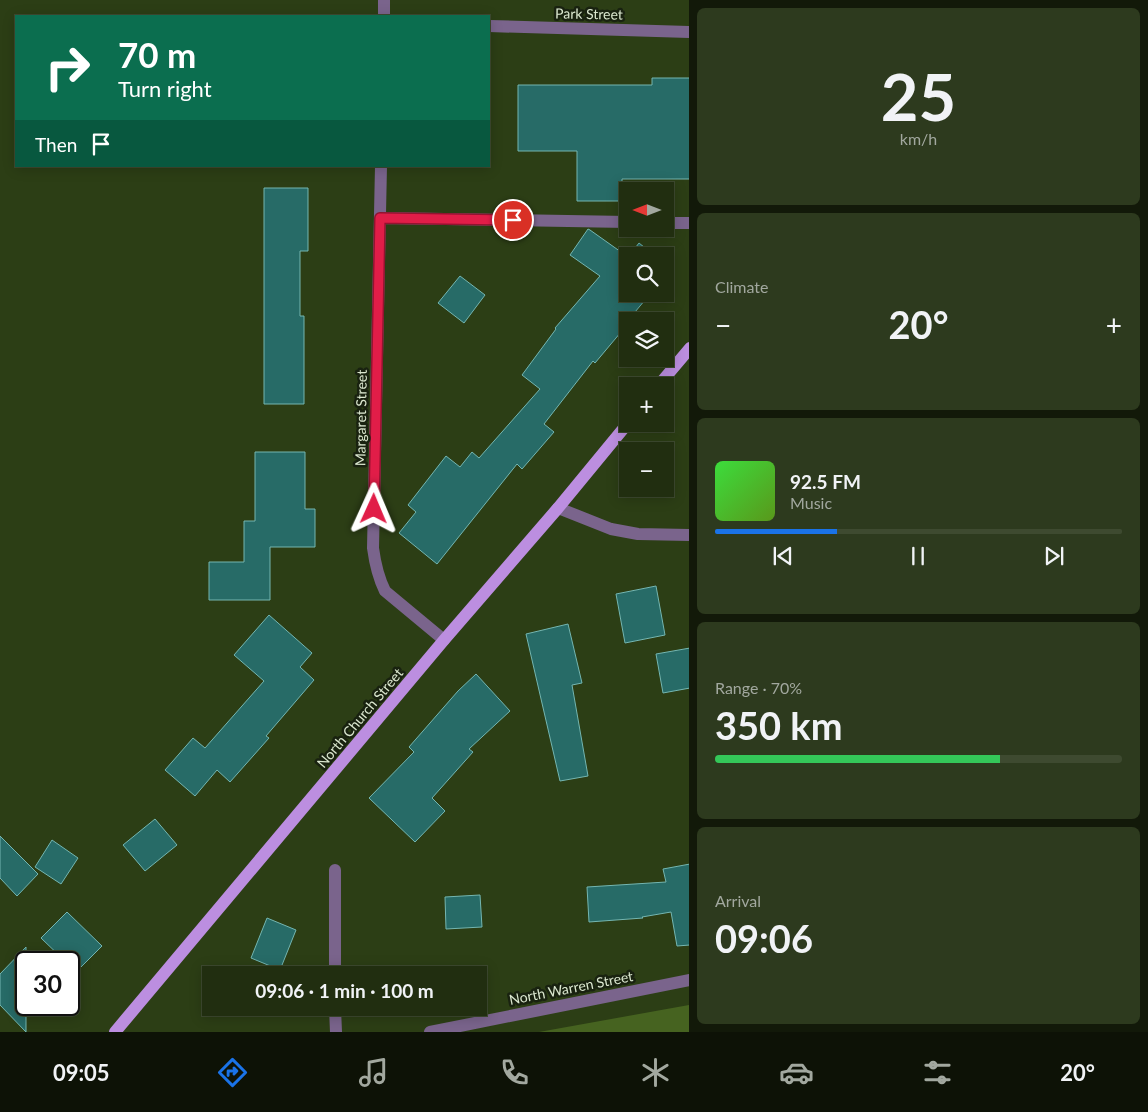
<!DOCTYPE html>
<html lang="en">
<head>
<meta charset="utf-8">
<style>
	:root { --surface:#212e10; --page:#2d3a1e; --text:#f1f3f6; --muted:#a2a89f; --line:#3e4a30; --accent:#1a73e8 }
	body { margin:0; font-family:Lato,sans-serif; background:var(--page); color:var(--text); height:100vh; display:flex; flex-direction:column; font-size:19px; white-space:nowrap }
	* { box-sizing:border-box; margin:0 }
	p { font-size:16px; color:var(--muted) }
	.icon { flex:none; width:28px; height:28px; fill:none; stroke:currentColor; stroke-width:2; stroke-linecap:round; stroke-linejoin:round }
	.map { position:relative; flex:1; overflow:hidden }
	.panel { display:flex; flex-direction:column; gap:8px; padding:8px; background:#121909; width:459px }
	.panel>* { flex:none }
	.banner { position:absolute; left:15px; top:15px; width:475px; height:152px; border-radius:0px; box-shadow:0 2px 12px #0003,0 0 0 1px var(--line); background:#0b6e4f; color:#fff; overflow:hidden }
	.needle { width:32px; rotate:270deg }
	.tools { position:absolute; left:619px; top:182px; display:grid; gap:10px }
	.tools a { display:grid; place-items:center; width:55px; height:55px; border-radius:0px; background:var(--surface); box-shadow:0 2px 12px #0003,0 0 0 1px var(--line); font-size:25px }
	.speed { position:absolute; left:15px; top:951px; display:flex; gap:10px; font-size:25px; font-weight:700; text-align:center }
	.speed>* { display:grid; place-content:center; width:65px; height:65px; border-radius:50%; background:var(--surface); box-shadow:0 2px 12px #0003,0 0 0 1px var(--line); line-height:1 }
	.speed .limit { border:2px solid #111; border-radius:8px; background:#fff; color:#111 }
	.pin { position:absolute; display:grid; place-items:center; width:42px; height:42px; color:#fff; margin:-21px; border:2px solid #fff; border-radius:50%; box-shadow:0 1px 5px #0007 }
	.me { position:absolute; width:55px; margin:-28px; rotate:1deg; stroke-linejoin:round; filter:drop-shadow(0 0 4px #0008) }
	.turn { display:flex; align-items:center; gap:18px; height:105px; padding:0 20px; font-size:22px }
	.turn .icon { width:65px; height:65px; stroke-width:2.5 }
	.turn b { display:block; font-size:35px; line-height:42px }
	.then { display:flex; align-items:center; height:48px; padding:0 20px; background:#0003; gap:10px; font-size:19px }
	.big { font-size:38px; font-weight:700; line-height:1.1 }
	.panel .widget { flex:1; display:flex; flex-direction:column; justify-content:center; gap:8px; min-width:0; padding:0 18px; border-radius:8px; background:var(--page) }
	.panel .dial { align-items:center; gap:0 }
	.dial b { font-size:65px; line-height:1 }
	.song { display:flex; align-items:center; gap:15px }
	.cover { width:60px; height:60px; border-radius:8px; background:linear-gradient(135deg,hsl(120 70% 55%),hsl(90 70% 35%)) }
	.played { height:5px; border-radius:2px; background:linear-gradient(90deg,var(--accent) 30%,var(--line) 30%) }
	.keys { display:flex; justify-content:space-around; direction:ltr }
	.heat { display:flex; justify-content:space-between; align-items:center; font-size:28px; direction:ltr }
	.charge { height:8px; border-radius:4px; background:linear-gradient(90deg,#34c759 70%,var(--line) 0) }
	.trip { position:absolute; left:202px; top:966px; width:285px; height:50px; border-radius:0px; background:var(--surface); box-shadow:0 2px 12px #0003,0 0 0 1px var(--line); font-weight:700; line-height:50px; text-align:center }
	.tabs { display:flex; height:80px; justify-content:space-around; align-items:center; background:#0d1206; color:var(--muted) }
	.tabs .icon { width:35px; height:35px }
	.tabs .active { color:var(--accent) }
	.tabs b { font-size:22px; color:var(--text) }
	main { display:flex; flex:1; min-height:0 }
	.map>svg:first-child { display:block }
	.green { fill:#466320 }
	.building { fill:#276b67; stroke:#74b6b1 }
	.lines { fill:none; stroke-linecap:round; stroke-linejoin:round }
	.minor { stroke:#7a648c; stroke-width:12 }
	.major { stroke:#bc8ee0; stroke-width:12 }
	.route-casing { stroke:#92132f; stroke-width:12 }
	.route { stroke:#e11d48; stroke-width:9 }
	.labels { text-anchor:middle; stroke-width:5; stroke-linejoin:round; paint-order:stroke }
	.street-label { font-size:14px; fill:#dce8d0; stroke:#192210 }
</style>
</head>
<body>
<main>
<div class="map">
<svg width="690" height="1032" viewBox="0 0 690 1032">
	<rect width="100%" height="100%" fill="#2c3e15"/>
	<path class="green" d="M 689,1005 L 689,1032 L 539,1032 Z"/>
	<path class="building" d="M 652,78 L 690,78 L 690,179 L 622,179 L 622,201 L 577,201 L 577,151 L 518,151 L 518,85 L 652,85 Z
		M 264,188 L 308,188 L 308,251 L 300,251 L 300,316 L 304,316 L 304,404 L 264,404 Z
		M 588,229 L 590,230 L 621,252 L 622,250 L 622,264 L 628,258 L 628,294 L 650,294 L 620,330 L 621,332 L 595,363 L 593,361 L 544,424 L 554,432 L 522,469 L 517,464 L 437,564 L 399,533 L 416,512 L 408,505 L 446,456 L 460,467 L 472,452 L 479,458 L 540,389 L 522,375 L 556,329 L 555,328 L 600,276 L 570,255 Z
		M 639,243 L 655,256 L 629,256 Z
		M 460,276 L 485,295 L 464,323 L 438,303 Z
		M 255,452 L 305,452 L 305,509 L 315,509 L 315,547 L 270,547 L 270,600 L 209,600 L 209,562 L 244,562 L 244,521 L 255,521 Z
		M 656,586 L 665,635 L 625,643 L 616,594 Z
		M 269,615 L 312,653 L 300,667 L 314,680 L 266,736 L 269,738 L 230,782 L 217,770 L 195,796 L 165,770 L 193,738 L 205,748 L 264,681 L 234,655 Z
		M 568,624 L 582,683 L 572,685 L 588,776 L 560,781 L 526,634 Z
		M 690,648 L 690,688 L 663,693 L 656,654 Z
		M 476,674 L 510,711 L 469,749 L 473,752 L 432,798 L 445,811 L 415,842 L 369,798 L 414,752 L 409,747 L 458,691 Z
		M 155,819 L 177,845 L 145,871 L 123,845 Z
		M 0,836 L 38,874 L 17,896 L 0,878 Z
		M 52,840 L 78,858 L 61,884 L 35,867 Z
		M 690,864 L 690,945 L 677,946 L 671,912 L 642,917 L 643,918 L 589,922 L 587,887 L 666,882 L 663,869 Z
		M 480,895 L 482,927 L 446,929 L 445,897 Z
		M 67,912 L 102,946 L 76,972 L 69,965 L 69,962 L 66,962 L 41,938 Z
		M 267,918 L 296,930 L 280,970 L 251,958 Z
		M 26,947 L 26,1032 L 0,1005 L 0,974 Z"/>
	<g class="lines">
		<path class="minor" d="M 384,16 L 384,0
			M 489,26 L 690,32
			M 381,166 L 373,548 C 375,563 378,577 385,591 L 444,640
			M 380,218 L 628,222
			M 665,223 L 690,223
			M 558,508 L 611,529 L 638,534 L 690,535
			M 335,870 L 335,975
			M 335,1008 L 336,1032
			M 430,1032 L 690,980"/>
		<path class="major" d="M 658,386 L 690,348
			M 115,1032 L 444,640 L 558,508 L 628,423"/>
	</g>
	<g class="lines">
		<defs>
			<path id="route" d="M 374,509 L 380,218 L 513,220"/>
		</defs>
		<use href="#route" class="route-casing"/>
		<use href="#route" class="route"/>
	</g>
	<g class="labels">
		<g class="street-label">
			<text transform="translate(589 14) rotate(1)" y="5">Park Street</text>
			<text transform="translate(361 418) rotate(-89)" y="5">Margaret Street</text>
			<text transform="translate(360 718) rotate(-50)" y="5">North Church Street</text>
			<text transform="translate(571 988) rotate(-11)" y="5">North Warren Street</text>
		</g>
	</g>
</svg>
<div class="tools">
<a><svg class="needle" viewBox="-14 -14 28 28"><path d="M0-13l5 13h-10z" fill="#e53935"/><path d="M0 13l5-13h-10z" fill="#a2a89f"/></svg></a>
<a><svg class="icon" aria-label="search" viewBox="0 0 24 24"><circle cx="10" cy="10" r="6"/><path d="M15 15l6 6"/></svg></a>
<a><svg class="icon" aria-label="layers" viewBox="0 0 24 24"><path d="M12 4l9 5-9 5-9-5zM3 14l9 5 9-5"/></svg></a>
<a>+</a>
<a>−</a>
</div>
<div class="speed"><div class="limit">30</div></div>
<div class="pin" style="left:513px;top:220px;background:#d93025"><svg class="icon" aria-label="arrive" viewBox="0 0 24 24"><path d="M6 21V4h12l-3 4 3 4H6"/></svg></div>
<svg class="me" style="left:374px;top:509px" viewBox="-20 -20 40 40"><path d="M0-17L14 15 0 8-14 15z" fill="#e11d48" stroke="#fff" stroke-width="4"/></svg>
<div class="trip">09:06 · 1 min · 100 m</div>
<div class="banner">
<div class="turn"><svg class="icon" aria-label="right" viewBox="0 0 24 24"><path d="M7 20v-9h11M14 6l5 5-5 5"/></svg><div><b>70 m</b>Turn right</div></div>
<div class="then">Then<svg class="icon" aria-label="arrive" viewBox="0 0 24 24"><path d="M6 21V4h12l-3 4 3 4H6"/></svg></div>
</div>
</div>
<section class="panel">
<div class="widget dial"><b>25</b><p>km/h</p></div>
<div class="widget"><p>Climate</p>
<div class="heat"><a>−</a><b class="big">20°</b><a>+</a></div>
</div>
<div class="widget">
<div class="song"><i class="cover"></i><div><b>92.5 FM</b><p>Music</p></div></div>
<div class="played"></div>
<div class="keys"><svg class="icon" aria-label="previous" viewBox="0 0 24 24"><path d="M18 5L8 12l10 7zM5 5v14"/></svg><svg class="icon" aria-label="pause" viewBox="0 0 24 24"><path d="M8 5v14M16 5v14"/></svg><svg class="icon" aria-label="next" viewBox="0 0 24 24"><path d="M6 5l10 7-10 7zM19 5v14"/></svg></div>
</div>
<div class="widget"><p>Range · 70%</p><b class="big">350 km</b><div class="charge"></div></div>
<div class="widget"><p>Arrival</p><b class="big">09:06</b></div>
</section>
</main>
<nav class="tabs">
<b>09:05</b>
<svg class="icon active" aria-label="directions" viewBox="0 0 24 24"><path d="M12 3l9 9-9 9-9-9zM9 14v-3h6M13 9l2 2-2 2"/></svg>
<svg class="icon" aria-label="music" viewBox="0 0 24 24"><path d="M9 18V5l10-2v13"/><circle cx="6" cy="18" r="3"/><circle cx="16" cy="16" r="3"/></svg>
<svg class="icon" aria-label="phone" viewBox="0 0 24 24"><path d="M5 4h4l2 5-3 2q2 4 5 5l2-3 5 2v4C11 20 4 13 5 4z"/></svg>
<svg class="icon" aria-label="climate" viewBox="0 0 24 24"><path d="M12 3v18M4 7l16 10M4 17L20 7"/></svg>
<svg class="icon" aria-label="car" viewBox="0 0 24 24"><path d="M5 17H2v-5l4-1 3-4h7l3 4 3 1v5h-3M9 17h6M6 11h13"/><circle cx="7" cy="17" r="2"/><circle cx="17" cy="17" r="2"/></svg>
<svg class="icon" aria-label="filters" viewBox="0 0 24 24"><path d="M4 7h16M4 17h16"/><circle cx="9" cy="7" r="2"/><circle cx="15" cy="17" r="2"/></svg>
<b>20°</b>
</nav>
</body>
</html>
